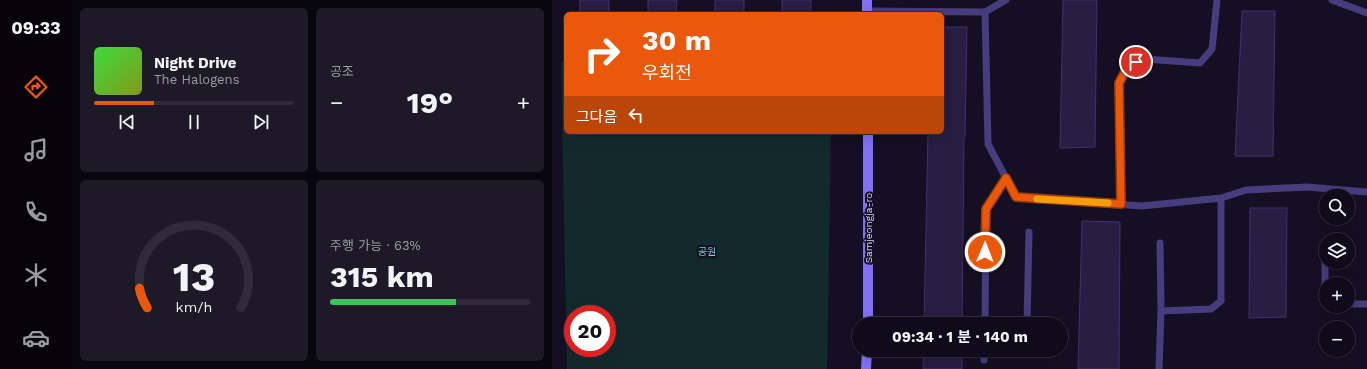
<!DOCTYPE html>
<html lang="ko">
<head>
<meta charset="utf-8">
<style>
	:root { --surface:#0f0b1a; --page:#1d1927; --text:#f1f3f6; --muted:#9b9ba2; --line:#2f2b39; --accent:#ea580c }
	body { margin:0; font-family:"Work Sans","Noto Sans KR",sans-serif; background:var(--page); color:var(--text); height:100vh; display:flex; flex-direction:column; font-size:15px; white-space:nowrap }
	* { box-sizing:border-box; margin:0 }
	p { font-size:13px; color:var(--muted) }
	.icon { flex:none; width:22px; height:22px; fill:none; stroke:currentColor; stroke-width:2; stroke-linecap:round; stroke-linejoin:round }
	.map { position:relative; flex:1; overflow:hidden }
	.details { display:flex; flex-direction:column; gap:8px; padding:8px; background:#08060e; width:480px }
	.details>* { flex:none }
	.banner { position:absolute; left:12px; top:12px; width:380px; height:122px; border-radius:6px; box-shadow:0 4px 16px #0002,0 0 0 1px var(--line); background:#ea580c; color:#fff; overflow:hidden }
	.fabs { position:absolute; left:767px; top:189px; display:grid; gap:8px }
	.fabs a { display:grid; place-items:center; width:36px; height:36px; border-radius:50%; background:var(--surface); box-shadow:0 4px 16px #0002,0 0 0 1px var(--line); font-size:20px }
	.speed { position:absolute; left:12px; top:305px; display:flex; gap:8px; font-size:20px; font-weight:700; text-align:center }
	.speed>* { display:grid; place-content:center; width:52px; height:52px; border-radius:50%; background:var(--surface); box-shadow:0 4px 16px #0002,0 0 0 1px var(--line); line-height:1 }
	.speed .limit { border:6px solid #d22; background:#fff; color:#111 }
	.pin { position:absolute; display:grid; place-items:center; width:34px; height:34px; color:#fff; margin:-17px; border:2px solid #fff; border-radius:50%; box-shadow:0 1px 4px #0007 }
	.me { position:absolute; width:44px; margin:-22px; rotate:1deg; stroke-linejoin:round; filter:drop-shadow(0 0 3px #0008) }
	.turn { display:flex; align-items:center; gap:14px; height:84px; padding:0 12px; font-size:18px }
	.turn .icon { width:52px; height:52px; stroke-width:2.5 }
	.turn b { display:block; font-size:28px; line-height:34px }
	.then { display:flex; align-items:center; height:38px; padding:0 12px; background:#0003; gap:8px; font-size:15px }
	.big { font-size:30px; font-weight:700; line-height:1.1 }
	.details .card { flex:1; display:flex; flex-direction:column; justify-content:center; gap:6px; min-width:0; padding:0 14px; border-radius:6px; background:var(--page) }
	.details .dial { align-items:center; gap:0 }
	.dial svg { height:104px; overflow:visible; fill:none; stroke:var(--line); stroke-width:7; stroke-linecap:round; text-anchor:middle }
	.dial text { fill:var(--text); stroke:none }
	.song { display:flex; align-items:center; gap:12px }
	.cover { width:48px; height:48px; border-radius:6px; background:linear-gradient(135deg,hsl(120 70% 55%),hsl(70 70% 35%)) }
	.played { height:4px; border-radius:2px; background:linear-gradient(90deg,var(--accent) 30%,var(--line) 30%) }
	.keys { display:flex; justify-content:space-around; direction:ltr }
	.heat { display:flex; justify-content:space-between; align-items:center; font-size:22px; direction:ltr }
	.charge { height:6px; border-radius:3px; background:linear-gradient(90deg,#34c759 63%,var(--line) 0) }
	.details .tiles { flex:1; display:grid; gap:8px; grid-template-columns:repeat(2,1fr) }
	.trip { position:absolute; left:300px; top:317px; width:216px; height:40px; border-radius:20px; background:var(--surface); box-shadow:0 4px 16px #0002,0 0 0 1px var(--line); font-weight:700; line-height:40px; text-align:center }
	main { display:flex; flex:1; min-height:0 }
	.dock { display:flex; flex-direction:column; width:72px; justify-content:space-around; align-items:center; background:#06040a; color:var(--muted) }
	.dock .icon { width:28px; height:28px }
	.dock .current { color:var(--accent) }
	.dock b { font-size:18px; color:var(--text) }
	.map>svg:first-child { display:block }
	.green { fill:#132a2c; fill-rule:evenodd }
	.building { fill:#281d42; stroke:#42306d }
	.lines { fill:none; stroke-linecap:round; stroke-linejoin:round }
	.lane { stroke:#463d7e; stroke-width:7 }
	.secondary { stroke:#8071f6; stroke-width:10 }
	.route-casing { stroke:#983908; stroke-width:10 }
	.route { stroke:#ea580c; stroke-width:7 }
	.slow { stroke:#f59e0b; stroke-width:7 }
	.labels { text-anchor:middle; stroke-width:4; stroke-linejoin:round; paint-order:stroke }
	.street-label { font-size:10px; fill:#dcd3fc; stroke:#140f22 }
	.park-label { font-size:10px; fill:#64d8c6; stroke:#140f22 }
</style>
</head>
<body>
<main>
<nav class="dock">
<b>09:33</b>
<svg class="icon current" aria-label="directions" viewBox="0 0 24 24"><path d="M12 3l9 9-9 9-9-9zM9 14v-3h6M13 9l2 2-2 2"/></svg>
<svg class="icon" aria-label="music" viewBox="0 0 24 24"><path d="M9 18V5l10-2v13"/><circle cx="6" cy="18" r="3"/><circle cx="16" cy="16" r="3"/></svg>
<svg class="icon" aria-label="phone" viewBox="0 0 24 24"><path d="M5 4h4l2 5-3 2q2 4 5 5l2-3 5 2v4C11 20 4 13 5 4z"/></svg>
<svg class="icon" aria-label="climate" viewBox="0 0 24 24"><path d="M12 3v18M4 7l16 10M4 17L20 7"/></svg>
<svg class="icon" aria-label="car" viewBox="0 0 24 24"><path d="M5 17H2v-5l4-1 3-4h7l3 4 3 1v5h-3M9 17h6M6 11h13"/><circle cx="7" cy="17" r="2"/><circle cx="17" cy="17" r="2"/></svg>
</nav>
<section class="details">
<div class="tiles">
<div class="card">
<div class="song"><i class="cover"></i><div><b>Night Drive</b><p>The Halogens</p></div></div>
<div class="played"></div>
<div class="keys"><svg class="icon" aria-label="previous" viewBox="0 0 24 24"><path d="M18 5L8 12l10 7zM5 5v14"/></svg><svg class="icon" aria-label="pause" viewBox="0 0 24 24"><path d="M8 5v14M16 5v14"/></svg><svg class="icon" aria-label="next" viewBox="0 0 24 24"><path d="M6 5l10 7-10 7zM19 5v14"/></svg></div>
</div>
<div class="card"><p>공조</p>
<div class="heat"><a>−</a><b class="big">19°</b><a>+</a></div>
</div>
<div class="card dial"><svg viewBox="0 0 100 80">
<path d="M14 69A42 42 0 1 1 86 69"/>
<path d="M14 69A42 42 0 0 1 8 54" stroke="#ea580c"/>
<text x="50" y="56" font-size="32" font-weight="700">13</text>
<text x="50" y="72" font-size="11">km/h</text>
</svg></div>
<div class="card"><p>주행 가능 · 63%</p><b class="big">315 km</b><div class="charge"></div></div>
</div>
</section>
<div class="map">
<svg width="815" height="369" viewBox="0 0 815 369">
	<rect width="100%" height="100%" fill="#140f22"/>
	<path class="green" d="M 9,62 L 14,62 L 14,132 L 279,132 L 275,369 L 15,369 ZM 21,314 L 55,314 L 55,348 L 21,348 Z"/>
	<path class="building" d="M 28,0 L 57,0 L 57,14 L 28,14 Z
		M 96,0 L 125,0 L 124,14 L 96,14 Z
		M 163,0 L 192,0 L 192,14 L 163,14 Z
		M 230,0 L 259,0 L 259,14 L 230,14 Z
		M 511,0 L 545,0 L 543,147 L 508,148 Z
		M 690,11 L 723,11 L 721,156 L 683,156 Z
		M 390,27 L 415,27 L 413,137 L 412,137 L 410,324 L 372,324 L 376,132 L 390,132 Z
		M 698,208 L 735,208 L 734,317 L 697,318 Z
		M 530,221 L 568,222 L 567,369 L 526,369 Z
		M 372,350 L 410,350 L 410,369 L 371,369 Z"/>
	<g class="lines">
		<path class="lane" d="M 780,0 L 815,13
			M 315,11 L 433,12 L 454,0
			M 433,12 L 436,144 L 464,197 L 590,206 L 669,198 L 694,190 L 755,187 L 815,192
			M 569,204 L 567,83 L 576,66 L 593,59 L 648,63 L 660,49 L 665,0
			M 773,262 L 773,304 L 774,304
			M 796,304 L 815,304
			M 609,311 L 659,309 L 669,301 L 669,198
			M 433,324 L 434,209 L 454,178
			M 475,324 L 477,232
			M 432,360 L 432,350
			M 607,369 L 609,311 L 608,243"/>
		<path class="secondary" d="M 315,14 L 315,0
			M 316,324 L 316,132
			M 314,369 L 315,350"/>
	</g>
	<g class="lines">
		<defs>
			<path id="route" d="M 433,252 L 434,209 L 454,178 L 464,197 L 569,204 L 567,83 L 576,66 L 584,62"/>
		</defs>
		<use href="#route" class="route-casing"/>
		<use href="#route" class="route"/>
		<path class="slow" d="M 485,199 L 556,203"/>
	</g>
	<g class="labels">
		<g class="street-label">
			<text transform="translate(316 228) rotate(-90)" y="4">Samjeongja-ro</text>
		</g>
		<g class="park-label">
			<text x="155" y="255">공원</text>
		</g>
	</g>
</svg>
<div class="fabs">
<a><svg class="icon" aria-label="search" viewBox="0 0 24 24"><circle cx="10" cy="10" r="6"/><path d="M15 15l6 6"/></svg></a>
<a><svg class="icon" aria-label="layers" viewBox="0 0 24 24"><path d="M12 4l9 5-9 5-9-5zM3 14l9 5 9-5"/></svg></a>
<a>+</a>
<a>−</a>
</div>
<div class="speed"><div class="limit">20</div></div>
<div class="pin" style="left:584px;top:62px;background:#d93025"><svg class="icon" aria-label="arrive" viewBox="0 0 24 24"><path d="M6 21V4h12l-3 4 3 4H6"/></svg></div>
<svg class="me" style="left:433px;top:252px" viewBox="-20 -20 40 40"><circle r="17" fill="#ea580c" stroke="#fff" stroke-width="3"/><path d="M0-11L8 9 0 5-8 9z" fill="#fff"/></svg>
<div class="trip">09:34 · 1 분 · 140 m</div>
<div class="banner">
<div class="turn"><svg class="icon" aria-label="right" viewBox="0 0 24 24"><path d="M7 20v-9h11M14 6l5 5-5 5"/></svg><div><b>30 m</b>우회전</div></div>
<div class="then">그다음<svg class="icon" aria-label="left" viewBox="0 0 24 24"><path d="M17 20v-9H6M10 6l-5 5 5 5"/></svg></div>
</div>
</div>
</main>
</body>
</html>
